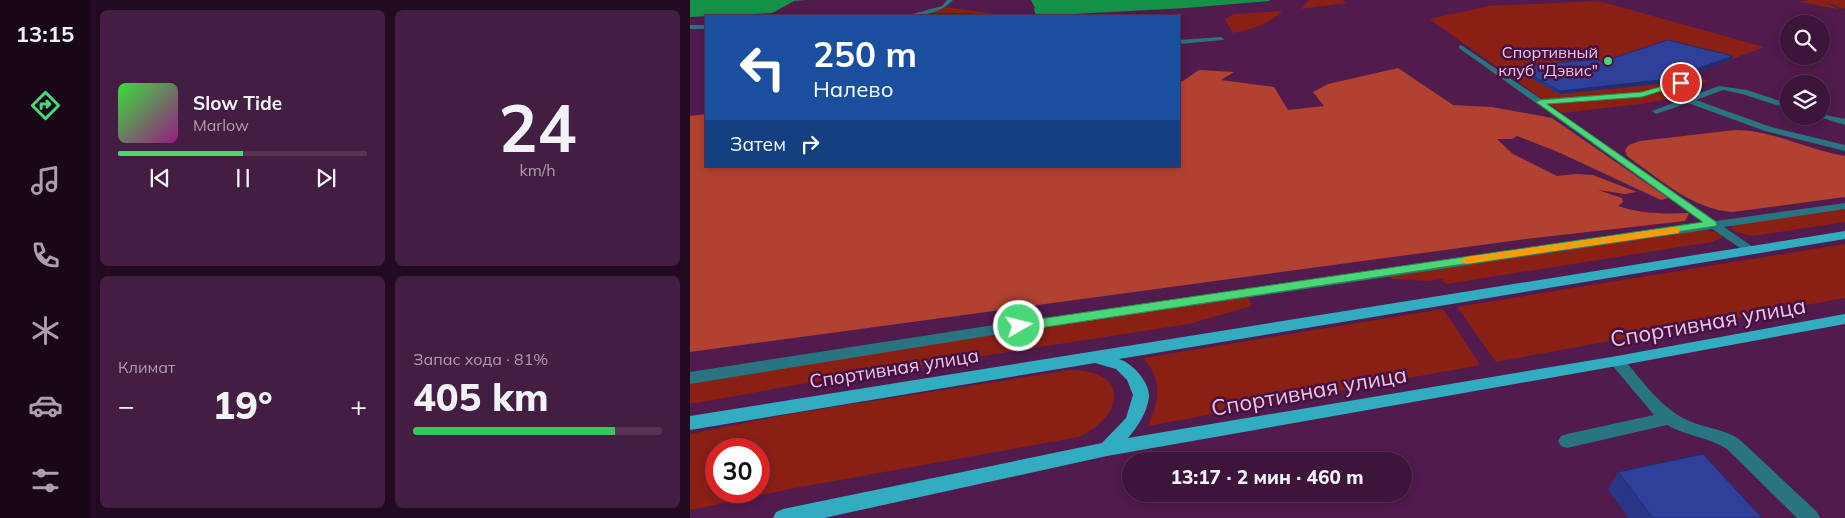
<!DOCTYPE html>
<html lang="ru">
<head>
<meta charset="utf-8">
<style>
	:root { --surface:#3d143a; --page:#441d42; --text:#f1f3f6; --muted:#ad9eaf; --line:#563354; --accent:#49d778 }
	body { margin:0; font-family:Mulish,sans-serif; background:var(--page); color:var(--text); height:100vh; display:flex; flex-direction:column; font-size:19px; white-space:nowrap }
	* { box-sizing:border-box; margin:0 }
	p { font-size:16px; color:var(--muted) }
	.icon { flex:none; width:28px; height:28px; fill:none; stroke:currentColor; stroke-width:2; stroke-linecap:round; stroke-linejoin:round }
	.map { position:relative; flex:1; overflow:hidden }
	.details { display:flex; flex-direction:column; gap:10px; padding:10px; background:#220b20; width:600px }
	.details>* { flex:none }
	.hud { position:absolute; left:15px; top:15px; width:475px; height:152px; border-radius:0px; box-shadow:0 2px 8px #0003,0 0 0 1px var(--line); background:#1a4fa0; color:#fff; overflow:hidden }
	.controls { position:absolute; left:1090px; top:15px; display:grid; gap:10px }
	.controls a { display:grid; place-items:center; width:50px; height:50px; border-radius:50%; background:var(--surface); box-shadow:0 2px 8px #0003,0 0 0 1px var(--line); font-size:25px }
	.speed { position:absolute; left:15px; top:438px; display:flex; gap:10px; font-size:25px; font-weight:700; text-align:center }
	.speed>* { display:grid; place-content:center; width:65px; height:65px; border-radius:50%; background:var(--surface); box-shadow:0 2px 8px #0003,0 0 0 1px var(--line); line-height:1 }
	.speed .limit { border:8px solid #d22; background:#fff; color:#111 }
	.pin { position:absolute; display:grid; place-items:center; width:42px; height:42px; color:#fff; margin:-21px; border:2px solid #fff; border-radius:50%; box-shadow:0 1px 5px #0007 }
	.me { position:absolute; width:55px; margin:-28px; rotate:82deg; stroke-linejoin:round; filter:drop-shadow(0 0 4px #0008) }
	.turn { display:flex; align-items:center; gap:18px; height:105px; padding:0 25px; font-size:22px }
	.turn .icon { width:65px; height:65px; stroke-width:2.5 }
	.turn b { display:block; font-size:35px; line-height:42px }
	.then { display:flex; align-items:center; height:48px; padding:0 25px; background:#0003; gap:10px; font-size:19px }
	.big { font-size:38px; font-weight:800; line-height:1.1 }
	.details .tile { flex:1; display:flex; flex-direction:column; justify-content:center; gap:8px; min-width:0; padding:0 18px; border-radius:8px; background:var(--page) }
	.details .dial { align-items:center; gap:0 }
	.dial b { font-size:65px; line-height:1 }
	.song { display:flex; align-items:center; gap:15px }
	.cover { width:60px; height:60px; border-radius:8px; background:linear-gradient(135deg,hsl(120 70% 55%),hsl(310 70% 35%)) }
	.played { height:5px; border-radius:2px; background:linear-gradient(90deg,var(--accent) 50%,var(--line) 50%) }
	.keys { display:flex; justify-content:space-around; direction:ltr }
	.heat { display:flex; justify-content:space-between; align-items:center; font-size:28px; direction:ltr }
	.charge { height:8px; border-radius:4px; background:linear-gradient(90deg,#34c759 81%,var(--line) 0) }
	.details .tiles { flex:1; display:grid; gap:10px; grid-template-columns:repeat(2,1fr) }
	.trip { position:absolute; left:432px; top:452px; width:290px; height:50px; border-radius:25px; background:var(--surface); box-shadow:0 2px 8px #0003,0 0 0 1px var(--line); font-weight:800; line-height:50px; text-align:center }
	main { display:flex; flex:1; min-height:0 }
	.tabs { display:flex; flex-direction:column; width:90px; justify-content:space-around; align-items:center; background:#180817; color:var(--muted) }
	.tabs .icon { width:35px; height:35px }
	.tabs .active { color:var(--accent) }
	.tabs b { font-size:22px; color:var(--text) }
	.map>svg:first-child { display:block }
	.green { fill:#892013; fill-rule:evenodd }
	.forest { fill:#b14131 }
	.water { fill:#159148 }
	.lines { fill:none; stroke-linecap:round; stroke-linejoin:round }
	.minor { fill:#287481; fill-rule:evenodd }
	.major { fill:#32acc0; fill-rule:evenodd }
	.wall { fill:#283785 }
	.shaded-wall { fill:#212d6c }
	.building { fill:#2f409b; stroke:#212d6c }
	.route { fill:#49d778; stroke:#2f8c4e }
	.slow { fill:#f59e0b }
	.poi-dot { fill:#49d778; stroke:#461042; stroke-width:2 }
	.labels { text-anchor:middle; stroke-width:5; stroke-linejoin:round; paint-order:stroke }
	.far-poi-label { font-size:16px; fill:#e8c7e3; stroke:#461042; text-anchor:end }
	.street-label { font-size:19px; fill:#e8c7e3; stroke:#461042 }
	.near-street-label { font-size:22px; fill:#e8c7e3; stroke:#461042 }
</style>
</head>
<body>
<main>
<nav class="tabs">
<b>13:15</b>
<svg class="icon active" aria-label="directions" viewBox="0 0 24 24"><path d="M12 3l9 9-9 9-9-9zM9 14v-3h6M13 9l2 2-2 2"/></svg>
<svg class="icon" aria-label="music" viewBox="0 0 24 24"><path d="M9 18V5l10-2v13"/><circle cx="6" cy="18" r="3"/><circle cx="16" cy="16" r="3"/></svg>
<svg class="icon" aria-label="phone" viewBox="0 0 24 24"><path d="M5 4h4l2 5-3 2q2 4 5 5l2-3 5 2v4C11 20 4 13 5 4z"/></svg>
<svg class="icon" aria-label="climate" viewBox="0 0 24 24"><path d="M12 3v18M4 7l16 10M4 17L20 7"/></svg>
<svg class="icon" aria-label="car" viewBox="0 0 24 24"><path d="M5 17H2v-5l4-1 3-4h7l3 4 3 1v5h-3M9 17h6M6 11h13"/><circle cx="7" cy="17" r="2"/><circle cx="17" cy="17" r="2"/></svg>
<svg class="icon" aria-label="filters" viewBox="0 0 24 24"><path d="M4 7h16M4 17h16"/><circle cx="9" cy="7" r="2"/><circle cx="15" cy="17" r="2"/></svg>
</nav>
<section class="details">
<div class="tiles">
<div class="tile">
<div class="song"><i class="cover"></i><div><b>Slow Tide</b><p>Marlow</p></div></div>
<div class="played"></div>
<div class="keys"><svg class="icon" aria-label="previous" viewBox="0 0 24 24"><path d="M18 5L8 12l10 7zM5 5v14"/></svg><svg class="icon" aria-label="pause" viewBox="0 0 24 24"><path d="M8 5v14M16 5v14"/></svg><svg class="icon" aria-label="next" viewBox="0 0 24 24"><path d="M6 5l10 7-10 7zM19 5v14"/></svg></div>
</div>
<div class="tile dial"><b>24</b><p>km/h</p></div>
<div class="tile"><p>Климат</p>
<div class="heat"><a>−</a><b class="big">19°</b><a>+</a></div>
</div>
<div class="tile"><p>Запас хода · 81%</p><b class="big">405 km</b><div class="charge"></div></div>
</div>
</section>
<div class="map">
<svg width="1155" height="518" viewBox="0 0 1155 518">
	<rect width="100%" height="100%" fill="#511b4d"/>
	<path class="green" d="M 619,0 L 652,0 L 657,3 L 611,9 Z
		M 1118,0 L 1155,0 L 1155,9 L 1143,5 L 1148,5 L 1135,3 L 1152,10 L 1110,2 Z
		M 909,1 L 1074,47 L 1000,75 L 1018,81 L 988,97 L 951,104 L 872,113 L 739,19 L 799,6 Z
		M 255,7 L 320,16 L 277,13 L 233,13 Z
		M 592,11 C 579,25 561,29 543,33 L 535,19 L 544,14 Z
		M 1155,207 L 1155,222 L 1063,236 L 1046,232 L 1041,228 L 1042,225 Z
		M 1010,229 L 1025,232 L 1032,236 L 1031,238 L 1022,242 L 756,284 L 752,279 L 738,281 L 702,279 L 700,276 Z
		M 1155,244 L 1155,298 L 806,362 L 767,307 Z
		M 558,297 L 562,306 L 499,324 L 106,385 L 0,404 L 0,384 C 185,348 372,325 558,297 Z
		M 753,309 L 790,365 L 458,426 C 469,401 473,379 453,358 Z
		M 380,370 C 439,370 436,414 389,437 L 105,488 L 0,510 L 0,434 L 100,414 ZM 26,449 L 69,449 L 69,491 L 26,491 Z"/>
	<path class="forest" d="M 708,68 L 763,105 L 802,107 L 862,118 L 978,198 L 971,200 L 868,152 L 827,136 L 822,139 L 807,139 L 823,154 L 867,176 L 885,174 L 903,175 L 947,192 L 935,194 L 908,190 L 932,198 L 933,202 L 928,206 C 952,214 975,214 999,213 L 995,221 L 836,239 L 0,352 L 0,116 L 16,114 L 16,166 L 489,166 L 489,82 L 493,81 L 509,70 L 544,72 L 531,80 L 584,87 L 598,110 L 634,106 L 623,92 L 638,84 Z
		M 1045,130 C 1083,130 1117,150 1155,156 L 1155,197 L 1043,212 C 1001,209 970,179 937,156 L 935,150 L 939,145 L 950,141 Z"/>
	<path class="water" d="M 0,0 L 117,0 L 104,1 L 82,13 L 0,17 Z
		M 341,0 L 579,0 L 580,1 L 496,8 L 346,16 L 344,9 L 345,8 Z"/>
	<g class="lines">
		<path class="minor" d="M 257,0 L 263,0 C 253,12 231,17 215,16 L 252,6 Z
			M 247,14 L 279,14 L 282,16 L 244,16 Z
			M 0,25 L 16,25 L 16,29 L 0,29 Z
			M 531,37 L 534,39 L 533,40 L 489,44 L 489,40 Z
			M 771,45 L 851,99 L 952,92 L 994,81 L 994,85 L 952,96 L 857,104 L 1026,221 L 1155,203 L 1155,209 L 1034,227 L 1063,247 L 1065,250 L 1063,253 L 1059,254 L 1022,229 L 291,337 L 0,384 L 0,372 L 291,327 L 1013,223 L 769,48 L 769,46 Z
			M 1029,86 L 1057,90 L 1099,104 L 1099,109 L 1052,94 L 1033,90 L 1006,100 L 1081,127 L 1155,145 L 1155,151 L 1075,131 L 998,103 L 966,114 L 962,111 Z
			M 1131,114 L 1155,119 L 1155,125 L 1126,116 L 1131,116 Z
			M 927,356 L 932,357 C 951,379 969,406 995,419 C 1013,428 1032,428 1049,439 L 1127,512 L 1130,518 L 1107,518 L 1037,449 C 1018,437 996,436 977,425 L 877,448 L 871,446 L 868,441 L 871,436 L 877,434 L 964,415 L 922,365 L 919,361 L 922,357 Z"/>
		<path class="major" d="M 1155,231 L 1155,239 L 429,359 C 442,363 460,382 459,397 C 457,413 448,426 438,438 L 927,356 L 1155,314 L 1155,324 L 927,366 L 417,456 L 134,518 L 83,518 L 86,512 L 93,509 L 412,443 L 436,418 L 443,395 L 437,380 L 426,369 L 405,363 L 0,430 L 0,416 Z"/>
	</g>
	<path class="wall" d="M 1041,60 L 978,83 L 869,94 L 825,70 L 826,67 L 911,62 Z
		M 928,472 L 1072,518 L 939,518 L 918,490 Z"/>
	<path class="shaded-wall" d="M 1043,56 L 1041,60 L 978,83 L 869,94 L 870,91 Z"/>
	<path class="building" d="M 978,40 L 1043,56 L 979,79 L 870,91 L 826,67 L 907,59 L 911,62 Z
		M 1013,454 L 1072,518 L 963,518 L 928,472 Z"/>
	<path class="route" d="M 991,81 L 993,81 L 993,84 L 952,97 L 857,104 L 1026,222 L 1027,224 L 1026,226 L 329,331 L 324,329 L 322,326 L 324,323 L 329,322 L 1013,222 L 846,102 L 850,100 L 952,92 Z"/>
	<path class="slow" d="M 985,227 L 989,228 L 990,230 L 989,233 L 776,264 L 770,261 L 776,257 Z"/>
	<circle class="poi-dot" cx="918" cy="61" r="5"/>
	<g class="labels">
		<g class="far-poi-label">
			<text x="908" y="58">Спортивный<tspan x="908" dy="18">клуб "Дэвис"</tspan></text>
		</g>
		<g class="street-label">
			<text transform="translate(204 368) rotate(-9)" y="7">Спортивная улица</text>
		</g>
		<g class="near-street-label">
			<text transform="translate(1018 322) rotate(-10)" y="8">Спортивная улица</text>
			<text transform="translate(619 391) rotate(-10)" y="8">Спортивная улица</text>
		</g>
	</g>
</svg>
<div class="controls">
<a><svg class="icon" aria-label="search" viewBox="0 0 24 24"><circle cx="10" cy="10" r="6"/><path d="M15 15l6 6"/></svg></a>
<a><svg class="icon" aria-label="layers" viewBox="0 0 24 24"><path d="M12 4l9 5-9 5-9-5zM3 14l9 5 9-5"/></svg></a>
</div>
<div class="speed"><div class="limit">30</div></div>
<div class="pin" style="left:991px;top:83px;background:#d93025"><svg class="icon" aria-label="arrive" viewBox="0 0 24 24"><path d="M6 21V4h12l-3 4 3 4H6"/></svg></div>
<svg class="me" style="left:329px;top:326px" viewBox="-20 -20 40 40"><circle r="17" fill="#49d778" stroke="#fff" stroke-width="3"/><path d="M0-11L8 9 0 5-8 9z" fill="#fff"/></svg>
<div class="trip">13:17 · 2 мин · 460 m</div>
<div class="hud">
<div class="turn"><svg class="icon" aria-label="left" viewBox="0 0 24 24"><path d="M17 20v-9H6M10 6l-5 5 5 5"/></svg><div><b>250 m</b>Налево</div></div>
<div class="then">Затем<svg class="icon" aria-label="right" viewBox="0 0 24 24"><path d="M7 20v-9h11M14 6l5 5-5 5"/></svg></div>
</div>
</div>
</main>
</body>
</html>
